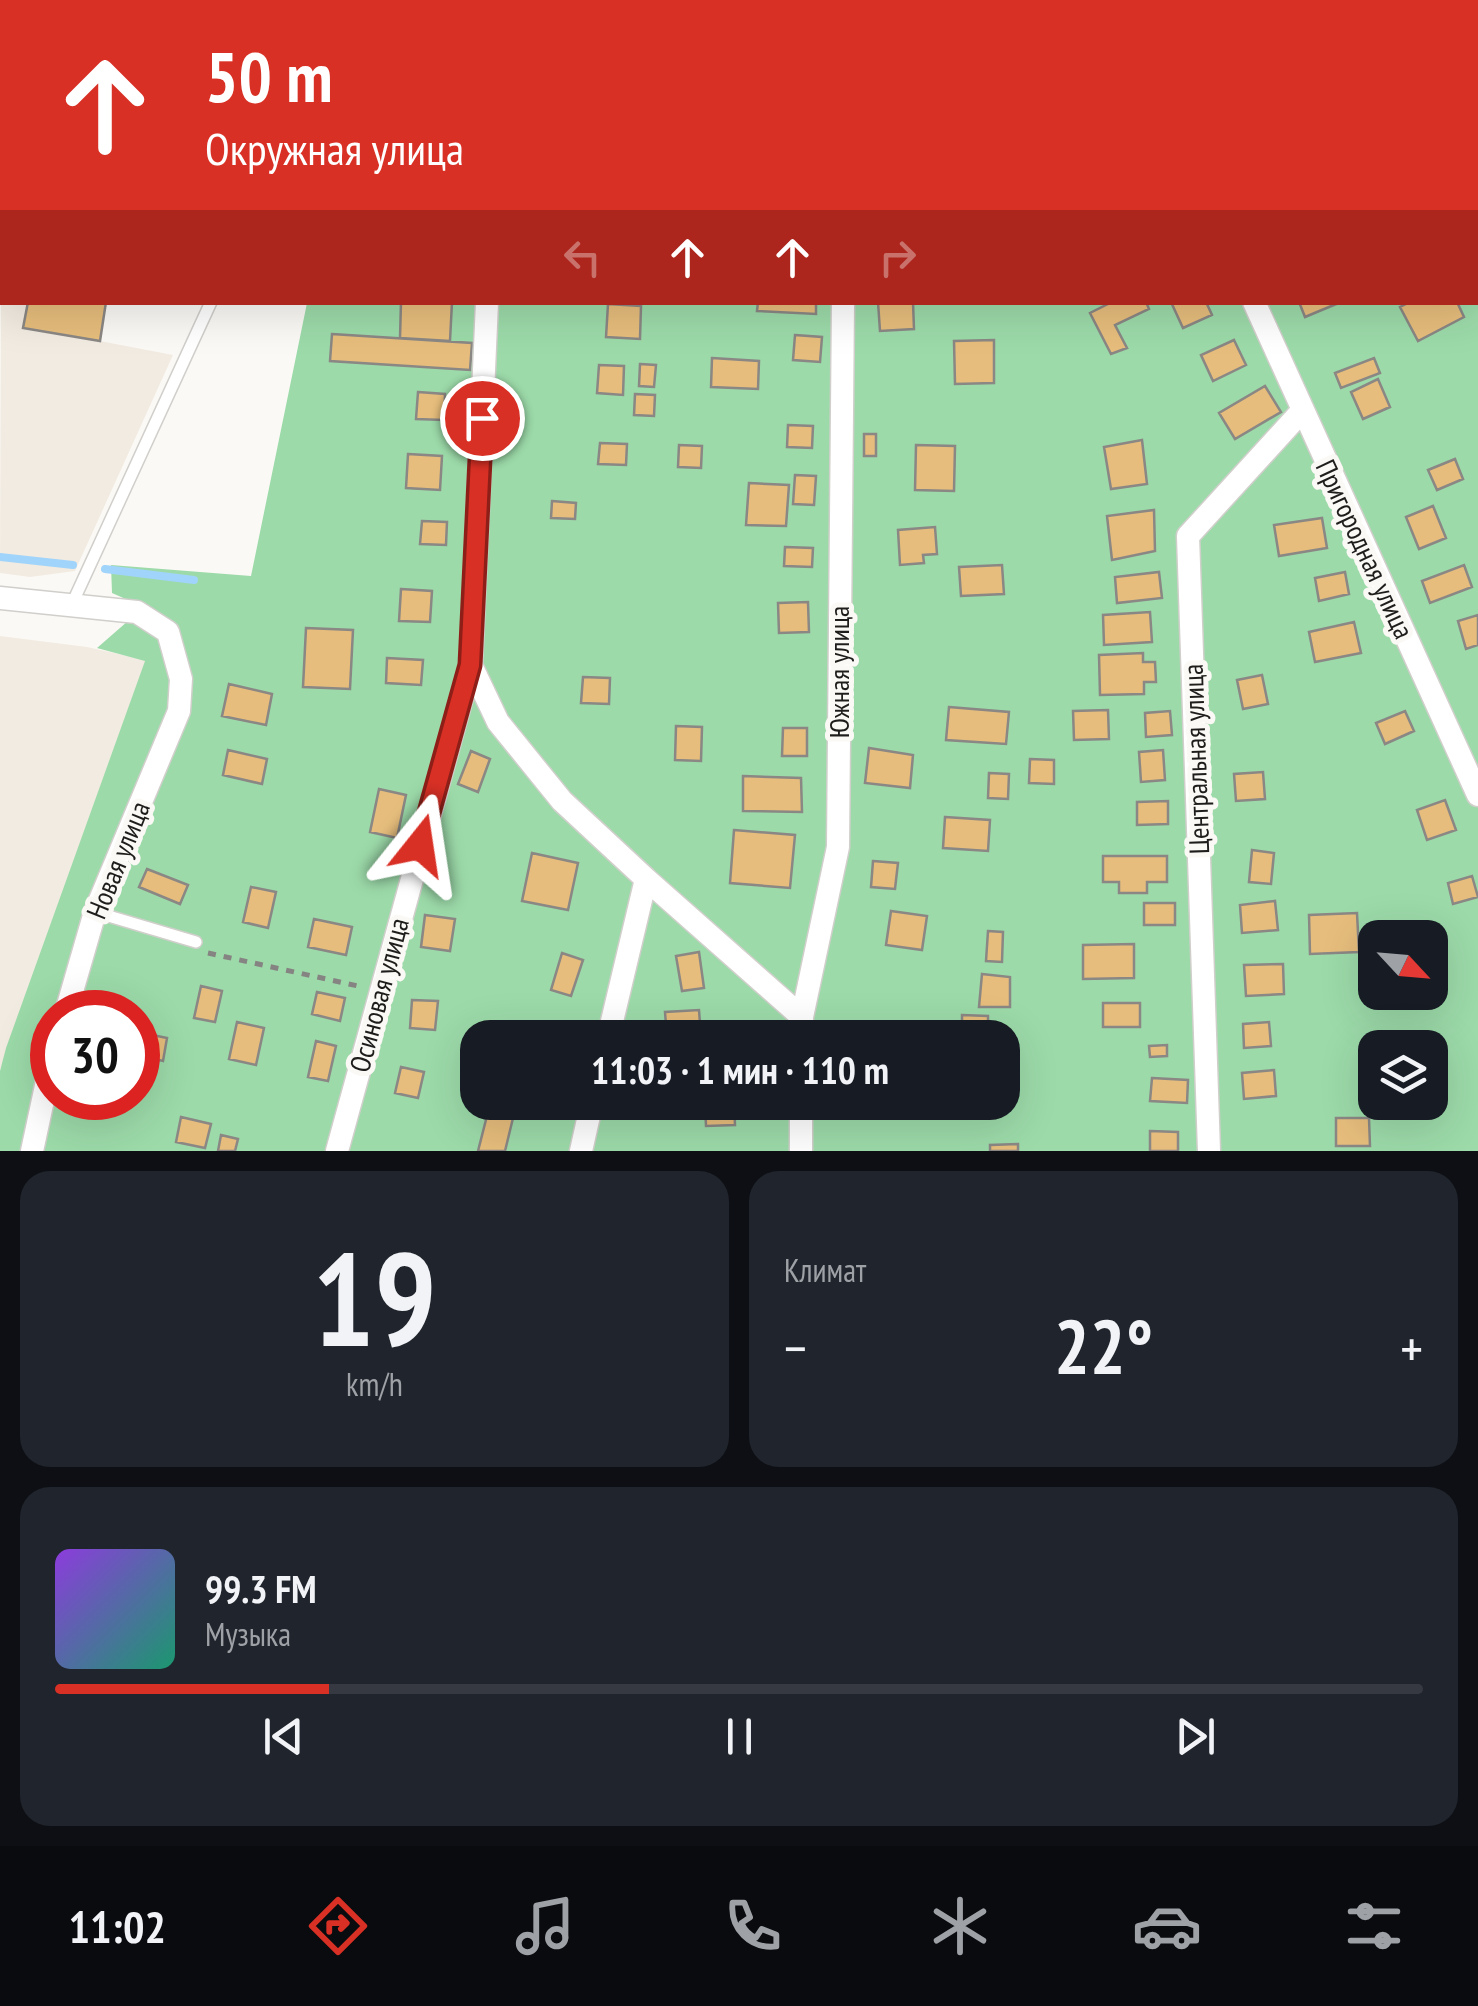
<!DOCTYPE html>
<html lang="ru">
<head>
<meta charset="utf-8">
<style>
	:root { --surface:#171b24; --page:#20242c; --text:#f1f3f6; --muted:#9ea1a6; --line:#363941; --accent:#d93025 }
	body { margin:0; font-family:"PT Sans Narrow",sans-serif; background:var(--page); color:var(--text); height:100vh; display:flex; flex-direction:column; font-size:38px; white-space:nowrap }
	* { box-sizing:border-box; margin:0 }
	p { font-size:32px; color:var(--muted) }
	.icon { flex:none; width:55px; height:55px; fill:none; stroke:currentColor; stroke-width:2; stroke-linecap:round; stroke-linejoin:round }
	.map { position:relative; height:1151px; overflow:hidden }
	.details { display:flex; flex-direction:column; gap:20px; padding:20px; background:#0d0f14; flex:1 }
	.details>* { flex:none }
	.hud { position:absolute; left:0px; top:0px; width:1480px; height:305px; box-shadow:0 10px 40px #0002; background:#d93025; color:#fff; overflow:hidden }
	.needle { width:65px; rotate:116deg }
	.controls { position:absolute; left:1358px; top:920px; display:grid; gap:20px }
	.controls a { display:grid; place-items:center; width:90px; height:90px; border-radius:20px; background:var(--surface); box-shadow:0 10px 40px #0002; font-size:50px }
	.speed { position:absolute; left:30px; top:990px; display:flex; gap:20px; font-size:50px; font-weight:700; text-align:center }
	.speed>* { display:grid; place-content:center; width:130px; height:130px; border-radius:50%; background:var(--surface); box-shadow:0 10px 40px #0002; line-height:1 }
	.speed .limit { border:15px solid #d22; background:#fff; color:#111 }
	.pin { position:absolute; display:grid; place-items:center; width:85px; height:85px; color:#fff; margin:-42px; border:5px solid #fff; border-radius:50%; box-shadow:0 2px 10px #0007 }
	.me { position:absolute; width:110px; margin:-55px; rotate:15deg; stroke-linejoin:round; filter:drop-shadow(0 0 8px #0008) }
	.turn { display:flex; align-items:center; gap:35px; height:210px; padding:0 40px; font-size:45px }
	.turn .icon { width:130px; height:130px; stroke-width:2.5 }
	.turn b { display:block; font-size:70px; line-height:85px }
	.lanes { display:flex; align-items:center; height:95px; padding:0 40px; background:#0003; justify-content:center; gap:50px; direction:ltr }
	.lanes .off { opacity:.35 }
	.big { font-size:75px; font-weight:700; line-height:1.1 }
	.details .widget { flex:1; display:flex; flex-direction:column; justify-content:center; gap:15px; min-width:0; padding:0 35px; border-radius:30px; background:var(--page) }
	.details .dial { align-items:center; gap:0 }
	.dial b { font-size:130px; line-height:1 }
	.song { display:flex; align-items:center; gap:30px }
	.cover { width:120px; height:120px; border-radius:15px; background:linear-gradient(135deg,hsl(270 70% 55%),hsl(160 70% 35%)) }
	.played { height:10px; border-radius:5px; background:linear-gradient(90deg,var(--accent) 20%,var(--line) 20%) }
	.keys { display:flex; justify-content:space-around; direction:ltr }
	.heat { display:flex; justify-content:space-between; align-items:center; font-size:55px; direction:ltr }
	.details .tiles { flex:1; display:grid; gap:20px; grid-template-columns:1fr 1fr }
	.widget:last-child { grid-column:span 2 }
	.trip { position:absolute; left:460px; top:1020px; width:560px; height:100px; border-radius:30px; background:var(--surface); box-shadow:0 10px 40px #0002; font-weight:700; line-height:100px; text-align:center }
	.menu { display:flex; height:160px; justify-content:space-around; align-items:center; background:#090b0e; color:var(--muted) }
	.menu .icon { width:70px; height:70px }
	.menu .current { color:var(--accent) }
	.menu b { font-size:45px; color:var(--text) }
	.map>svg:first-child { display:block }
	.built { fill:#f2ebe1 }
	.green { fill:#9cdaa9; fill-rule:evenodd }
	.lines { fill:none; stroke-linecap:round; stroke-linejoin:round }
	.stream { stroke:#a1d4fa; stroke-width:8 }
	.building { fill:#e6bd7c; stroke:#8a8784; stroke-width:2.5 }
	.service-casing { stroke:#d1cfcb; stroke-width:14 }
	.minor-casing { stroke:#d1cfcb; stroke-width:25 }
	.path { stroke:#868482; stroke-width:5; stroke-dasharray:8 8; stroke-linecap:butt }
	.service { stroke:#fff; stroke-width:11 }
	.minor { stroke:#fff; stroke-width:22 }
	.route-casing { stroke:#8d1f18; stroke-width:25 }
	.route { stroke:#d93025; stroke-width:18 }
	.labels { text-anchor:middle; stroke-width:10; stroke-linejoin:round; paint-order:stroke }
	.street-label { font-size:28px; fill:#1e1d1c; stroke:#fbf9f5 }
</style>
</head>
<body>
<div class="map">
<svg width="1478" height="1151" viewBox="0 0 1478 1151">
	<rect width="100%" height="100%" fill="#fbf9f5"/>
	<path class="built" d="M 2,0 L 298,0 L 2,2 L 2,302 L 106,303 L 100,341 L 173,355 L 75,571 L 30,577 L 0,573 Z
		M 0,636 L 87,647 L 146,660 L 0,1071 Z"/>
	<path class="green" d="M 387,0 L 1478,0 L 1478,1151 L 0,1151 L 0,1071 L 6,1048 L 145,661 L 97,648 L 144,607 L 112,593 L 111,565 L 251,576 L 307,303 L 1478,302 L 1478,2 ZM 1375,938 L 1430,938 L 1430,992 L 1375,992 ZM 52,1012 L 138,1012 L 138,1098 L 52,1098 ZM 478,1038 L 1002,1038 L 1002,1102 L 478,1102 ZM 1375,1048 L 1430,1048 L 1430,1102 L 1375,1102 Z"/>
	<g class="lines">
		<path class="stream" d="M 0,557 L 73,565
			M 105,569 L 194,580"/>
	</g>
	<path class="building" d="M 28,302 L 106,302 L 100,341 L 23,328 Z
		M 401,302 L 452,302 L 450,341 L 400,338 Z
		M 758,302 L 816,302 L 816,314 L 757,311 Z
		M 878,302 L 913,302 L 914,329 L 880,331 Z
		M 1112,302 L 1146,302 L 1149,309 L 1115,325 L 1127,348 L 1111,354 L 1090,313 Z
		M 1171,302 L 1206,302 L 1212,315 L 1183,328 Z
		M 1299,302 L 1341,302 L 1305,317 Z
		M 1410,302 L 1457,302 L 1464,317 L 1418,341 L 1400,307 Z
		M 608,304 L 641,306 L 640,339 L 606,337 Z
		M 332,334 L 472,343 L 470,370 L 330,361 Z
		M 795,335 L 822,337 L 820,362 L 793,360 Z
		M 994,340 L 994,383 L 955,384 L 954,341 Z
		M 1234,340 L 1246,365 L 1213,381 L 1201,355 Z
		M 712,358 L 759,361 L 758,389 L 711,387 Z
		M 1374,358 L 1380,373 L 1341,388 L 1335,373 Z
		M 640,364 L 656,365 L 654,387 L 639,386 Z
		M 599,365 L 624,366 L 623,395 L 597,393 Z
		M 1378,379 L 1390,407 L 1363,419 L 1351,392 Z
		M 1265,386 L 1281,412 L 1235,439 L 1219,413 Z
		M 418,392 L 445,394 L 444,420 L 416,419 Z
		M 635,394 L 655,395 L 654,416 L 634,415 Z
		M 788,425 L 813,426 L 812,448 L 787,447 Z
		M 864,434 L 876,434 L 876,456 L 864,456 Z
		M 1142,440 L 1147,484 L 1111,489 L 1104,447 Z
		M 600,443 L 627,444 L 626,465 L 598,464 Z
		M 679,445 L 702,446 L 701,468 L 678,467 Z
		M 916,445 L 955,446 L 954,491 L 915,490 Z
		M 408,454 L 442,456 L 440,490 L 406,488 Z
		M 1455,459 L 1463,479 L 1437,490 L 1428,470 Z
		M 795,475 L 816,476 L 814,505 L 793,504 Z
		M 749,483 L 789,485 L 786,526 L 746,525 Z
		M 552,501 L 576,503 L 575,519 L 551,518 Z
		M 1433,506 L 1446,538 L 1419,549 L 1406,517 Z
		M 1154,510 L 1155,551 L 1112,560 L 1107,516 Z
		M 1322,518 L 1327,548 L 1279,556 L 1274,525 Z
		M 422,521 L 447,522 L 446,545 L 420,544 Z
		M 935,527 L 937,554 L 923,555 L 924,563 L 900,565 L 898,530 Z
		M 785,547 L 813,548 L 812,567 L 784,566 Z
		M 1002,565 L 1004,594 L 961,596 L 959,567 Z
		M 1464,565 L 1472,587 L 1430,603 L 1422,581 Z
		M 1159,572 L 1162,598 L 1117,603 L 1115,577 Z
		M 1345,572 L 1349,594 L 1319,601 L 1315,578 Z
		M 401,589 L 432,591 L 430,622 L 399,621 Z
		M 808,602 L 809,632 L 779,633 L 778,603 Z
		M 1150,612 L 1152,642 L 1104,645 L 1103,615 Z
		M 1478,615 L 1478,645 L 1466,649 L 1458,621 Z
		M 1354,622 L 1361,653 L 1315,662 L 1309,632 Z
		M 306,628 L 353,630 L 350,689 L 303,687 Z
		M 1143,653 L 1143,662 L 1155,662 L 1156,682 L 1144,682 L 1144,694 L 1100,695 L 1099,655 Z
		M 387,658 L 423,660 L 421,685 L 386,683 Z
		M 1262,675 L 1268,704 L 1243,709 L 1237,680 Z
		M 583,677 L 610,678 L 609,704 L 581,703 Z
		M 229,684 L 272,694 L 266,725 L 222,716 Z
		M 949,707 L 1009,712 L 1006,744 L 946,740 Z
		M 1108,710 L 1109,739 L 1074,740 L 1073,711 Z
		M 1170,711 L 1172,735 L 1146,737 L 1145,713 Z
		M 1405,711 L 1414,731 L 1385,744 L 1376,723 Z
		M 676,726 L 702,727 L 701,761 L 675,760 Z
		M 783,728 L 807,728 L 807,756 L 782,756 Z
		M 869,748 L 913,755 L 910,788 L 865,783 Z
		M 228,750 L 267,759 L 262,784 L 223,775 Z
		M 1163,750 L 1165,780 L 1141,782 L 1139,752 Z
		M 471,751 L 490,759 L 478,792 L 458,784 Z
		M 1030,759 L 1054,760 L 1054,784 L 1029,783 Z
		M 1263,772 L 1265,799 L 1236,801 L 1234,774 Z
		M 989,773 L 1009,774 L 1008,799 L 988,798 Z
		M 743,776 L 801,778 L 802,812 L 743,811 Z
		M 379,789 L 406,795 L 397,838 L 370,832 Z
		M 1445,800 L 1456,830 L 1427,840 L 1417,810 Z
		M 1168,801 L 1168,824 L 1137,825 L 1137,802 Z
		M 945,817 L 990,820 L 988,851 L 943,848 Z
		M 734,830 L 795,835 L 790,888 L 730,883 Z
		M 1252,850 L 1274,853 L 1271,884 L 1249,882 Z
		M 532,853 L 578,863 L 568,910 L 522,901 Z
		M 1103,856 L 1167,856 L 1167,882 L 1147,882 L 1147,893 L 1119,893 L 1119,882 L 1103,882 Z
		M 873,861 L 898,863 L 895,889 L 871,887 Z
		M 147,869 L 188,885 L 180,904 L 139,887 Z
		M 1472,876 L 1478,897 L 1453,904 L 1448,883 Z
		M 251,887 L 276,892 L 268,928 L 243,922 Z
		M 1275,901 L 1278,930 L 1242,933 L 1240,905 Z
		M 1144,903 L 1175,903 L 1175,925 L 1144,925 Z
		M 891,911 L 927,916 L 922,950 L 886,945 Z
		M 1357,913 L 1359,952 L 1310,954 L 1309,915 Z
		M 425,915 L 455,919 L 450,951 L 421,947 Z
		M 314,919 L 352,927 L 346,955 L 308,947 Z
		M 988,931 L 1003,932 L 1002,962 L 986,961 Z
		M 1134,944 L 1134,978 L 1083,979 L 1083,945 Z
		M 699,952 L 704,988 L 682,991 L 676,956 Z
		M 562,953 L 583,960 L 571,996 L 551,990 Z
		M 1283,964 L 1284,994 L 1246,996 L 1244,965 Z
		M 982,974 L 1010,977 L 1010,1007 L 979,1007 Z
		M 201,986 L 222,991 L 215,1022 L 194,1018 Z
		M 317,992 L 345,998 L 340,1021 L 312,1014 Z
		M 1379,992 L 1396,992 L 1397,1005 L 1380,1005 Z
		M 412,1000 L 438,1001 L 435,1030 L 410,1028 Z
		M 1103,1003 L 1140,1003 L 1140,1027 L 1103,1027 Z
		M 699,1010 L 701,1037 L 667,1038 L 665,1012 Z
		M 962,1015 L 988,1016 L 988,1038 L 962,1038 Z
		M 237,1022 L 264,1028 L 256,1065 L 229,1059 Z
		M 1269,1022 L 1271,1046 L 1244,1048 L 1243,1024 Z
		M 138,1032 L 167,1038 L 163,1061 L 138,1055 Z
		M 316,1041 L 336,1046 L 328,1081 L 308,1077 Z
		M 1167,1045 L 1167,1056 L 1150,1057 L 1149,1046 Z
		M 401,1067 L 424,1072 L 418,1098 L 395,1093 Z
		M 1274,1070 L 1276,1096 L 1244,1099 L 1242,1073 Z
		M 1152,1078 L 1188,1080 L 1187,1103 L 1150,1101 Z
		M 705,1102 L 734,1102 L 735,1125 L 706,1126 Z
		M 489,1108 L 514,1114 L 505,1151 L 478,1151 Z
		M 181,1117 L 211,1124 L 205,1148 L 176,1142 Z
		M 1336,1118 L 1369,1118 L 1370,1146 L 1336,1146 Z
		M 1150,1131 L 1178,1132 L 1178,1151 L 1150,1151 Z
		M 221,1135 L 238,1139 L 235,1151 L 218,1151 Z
		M 1018,1144 L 1018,1151 L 990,1151 L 990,1145 Z"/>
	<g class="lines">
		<defs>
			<path id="service" d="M 358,2 L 358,0
				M 72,604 L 211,302
				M 95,912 L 196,942"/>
			<path id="minor" d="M 1104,0 L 1106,2
				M 499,2 L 499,0
				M 846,2 L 846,0
				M 1254,302 L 1478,795
				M 0,598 L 137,612 L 168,632 L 181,679 L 179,711 L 95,912 L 66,1012
				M 471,665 L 498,722 L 562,801 L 646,879 L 608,1038
				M 646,879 L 802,1017
				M 802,1038 L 802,1017 L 838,847 L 843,302
				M 32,1151 L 52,1058
				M 337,1151 L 471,665 L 487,302
				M 581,1151 L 592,1102
				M 801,1151 L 801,1102
				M 1209,1151 L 1188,536 L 1302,411"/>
		</defs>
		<use href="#service" class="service-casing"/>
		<use href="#minor" class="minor-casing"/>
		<path class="path" d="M 208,953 L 358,986"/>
		<use href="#service" class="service"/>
		<use href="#minor" class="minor"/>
	</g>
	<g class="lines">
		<defs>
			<path id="route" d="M 420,845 L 470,665 L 482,418"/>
		</defs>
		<use href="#route" class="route-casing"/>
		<use href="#route" class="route"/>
	</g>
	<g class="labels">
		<g class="street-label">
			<text transform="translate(1365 549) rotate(65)" y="10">Пригородная улица</text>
			<text transform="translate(839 672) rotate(-90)" y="10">Южная улица</text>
			<text transform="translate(1196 759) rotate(-92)" y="10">Центральная улица</text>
			<text transform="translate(118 860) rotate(-68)" y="10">Новая улица</text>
			<text transform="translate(379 995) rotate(-75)" y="10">Осиновая улица</text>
		</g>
	</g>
</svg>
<div class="controls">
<a><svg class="needle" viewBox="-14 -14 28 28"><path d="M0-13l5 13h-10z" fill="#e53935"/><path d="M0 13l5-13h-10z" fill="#9ea1a6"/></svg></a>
<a><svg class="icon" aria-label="layers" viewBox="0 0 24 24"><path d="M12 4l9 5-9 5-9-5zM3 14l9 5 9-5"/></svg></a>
</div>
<div class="speed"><div class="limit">30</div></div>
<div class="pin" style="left:482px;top:418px;background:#d93025"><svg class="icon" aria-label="arrive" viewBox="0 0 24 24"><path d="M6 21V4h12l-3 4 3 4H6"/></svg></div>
<svg class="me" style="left:420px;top:845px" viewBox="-20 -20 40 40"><path d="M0-17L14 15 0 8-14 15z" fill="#d93025" stroke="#fff" stroke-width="4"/></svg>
<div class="trip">11:03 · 1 мин · 110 m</div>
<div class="hud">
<div class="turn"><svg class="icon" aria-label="ahead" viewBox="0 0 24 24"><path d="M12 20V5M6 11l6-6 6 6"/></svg><div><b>50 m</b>Окружная улица</div></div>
<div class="lanes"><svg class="icon off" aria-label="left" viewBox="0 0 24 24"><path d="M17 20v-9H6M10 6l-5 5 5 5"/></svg><svg class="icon" aria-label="ahead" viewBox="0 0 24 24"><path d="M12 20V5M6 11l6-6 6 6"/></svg><svg class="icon" aria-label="ahead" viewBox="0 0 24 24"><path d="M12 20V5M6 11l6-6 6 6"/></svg><svg class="icon off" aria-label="right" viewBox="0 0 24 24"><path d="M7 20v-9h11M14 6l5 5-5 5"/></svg></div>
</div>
</div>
<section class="details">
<div class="tiles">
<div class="widget dial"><b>19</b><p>km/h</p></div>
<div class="widget"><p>Климат</p>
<div class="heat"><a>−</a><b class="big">22°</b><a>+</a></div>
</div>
<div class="widget">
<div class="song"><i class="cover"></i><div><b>99.3 FM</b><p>Музыка</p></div></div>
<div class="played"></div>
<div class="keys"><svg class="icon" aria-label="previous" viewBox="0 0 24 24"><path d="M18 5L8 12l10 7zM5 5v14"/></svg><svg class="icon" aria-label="pause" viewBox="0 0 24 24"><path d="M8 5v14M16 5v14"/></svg><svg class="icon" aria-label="next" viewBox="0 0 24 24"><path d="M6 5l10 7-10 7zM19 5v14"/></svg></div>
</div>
</div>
</section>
<nav class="menu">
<b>11:02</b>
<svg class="icon current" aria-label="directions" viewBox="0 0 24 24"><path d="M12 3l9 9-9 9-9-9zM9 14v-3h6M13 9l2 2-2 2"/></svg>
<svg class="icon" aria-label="music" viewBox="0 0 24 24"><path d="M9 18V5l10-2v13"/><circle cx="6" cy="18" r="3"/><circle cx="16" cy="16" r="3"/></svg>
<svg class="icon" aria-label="phone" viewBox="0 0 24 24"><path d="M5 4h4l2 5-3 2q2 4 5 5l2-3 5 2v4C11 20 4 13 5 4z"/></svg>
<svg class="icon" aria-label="climate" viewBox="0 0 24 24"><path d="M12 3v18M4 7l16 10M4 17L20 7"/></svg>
<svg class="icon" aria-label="car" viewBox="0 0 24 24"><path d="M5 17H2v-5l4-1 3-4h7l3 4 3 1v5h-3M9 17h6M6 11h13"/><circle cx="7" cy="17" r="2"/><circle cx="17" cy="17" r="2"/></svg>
<svg class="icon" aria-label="filters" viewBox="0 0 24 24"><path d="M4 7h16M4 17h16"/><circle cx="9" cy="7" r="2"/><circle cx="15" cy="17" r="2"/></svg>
</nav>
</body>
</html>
